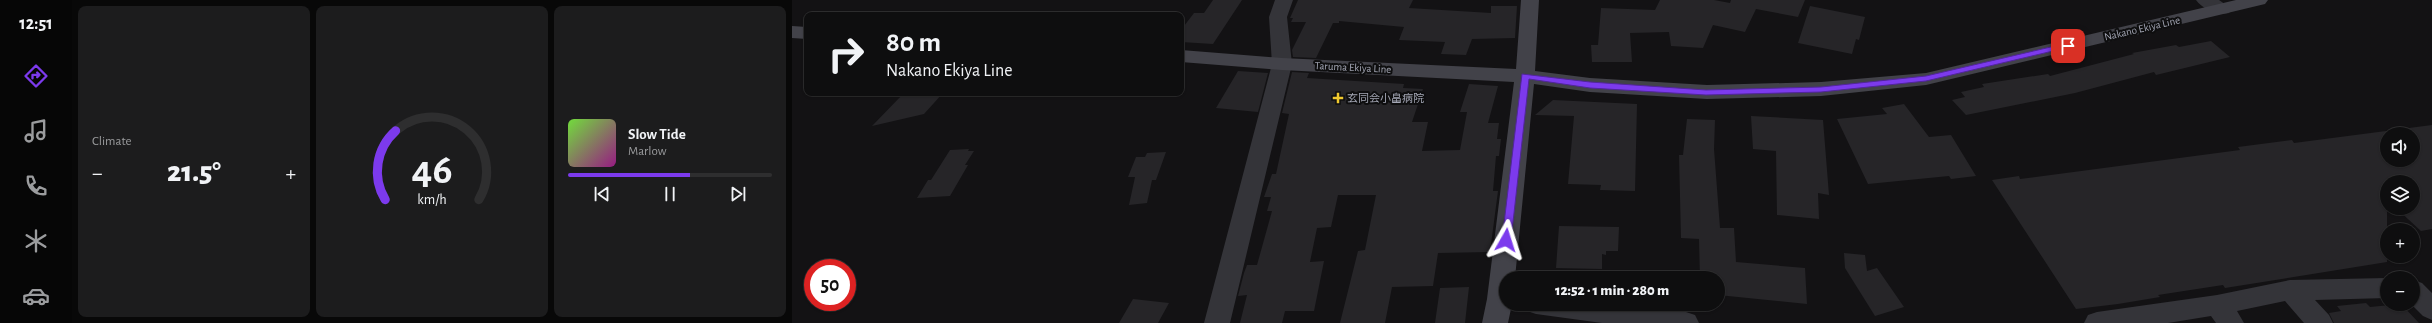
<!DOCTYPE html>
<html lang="en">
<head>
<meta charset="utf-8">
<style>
	:root { --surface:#0e0e0f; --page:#1c1c1d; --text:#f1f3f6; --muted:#9b9c9e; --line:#2e2e2f; --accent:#7c3aed }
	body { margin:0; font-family:"Alegreya Sans","Noto Sans JP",sans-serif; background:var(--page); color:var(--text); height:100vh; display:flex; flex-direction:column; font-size:15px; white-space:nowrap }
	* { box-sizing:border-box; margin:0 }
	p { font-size:13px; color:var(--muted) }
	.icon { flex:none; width:22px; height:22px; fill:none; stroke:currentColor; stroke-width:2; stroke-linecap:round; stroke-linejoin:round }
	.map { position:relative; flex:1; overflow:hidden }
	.sheet { display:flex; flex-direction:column; gap:6px; padding:6px; background:#080808; width:720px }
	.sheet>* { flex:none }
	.hud { position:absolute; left:12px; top:12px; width:380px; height:84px; border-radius:8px; box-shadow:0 1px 3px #0004,0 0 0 1px var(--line); background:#0e0e0f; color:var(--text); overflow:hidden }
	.buttons { position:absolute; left:1588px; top:127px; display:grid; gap:8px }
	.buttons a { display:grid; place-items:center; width:40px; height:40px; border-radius:50%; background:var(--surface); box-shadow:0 1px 3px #0004,0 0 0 1px var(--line); font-size:20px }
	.speed { position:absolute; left:12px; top:259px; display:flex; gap:8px; font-size:20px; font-weight:700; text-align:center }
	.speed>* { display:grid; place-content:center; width:52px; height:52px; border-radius:50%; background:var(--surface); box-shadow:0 1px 3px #0004,0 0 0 1px var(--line); line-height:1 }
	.speed .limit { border:6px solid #d22; background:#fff; color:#111 }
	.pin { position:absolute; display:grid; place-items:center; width:34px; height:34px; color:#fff; margin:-17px; border-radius:8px; box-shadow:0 2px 6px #0006 }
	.me { position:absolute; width:44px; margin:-22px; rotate:6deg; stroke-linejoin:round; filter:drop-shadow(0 0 3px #0008) }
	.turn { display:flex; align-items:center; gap:14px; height:84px; padding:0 16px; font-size:18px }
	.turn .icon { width:52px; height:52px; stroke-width:2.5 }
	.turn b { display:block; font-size:28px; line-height:34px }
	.big { font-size:30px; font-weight:800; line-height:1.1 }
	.sheet .tile { flex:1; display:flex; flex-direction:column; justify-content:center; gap:6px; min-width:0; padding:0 14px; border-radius:8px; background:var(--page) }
	.sheet .dial { align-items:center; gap:0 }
	.dial svg { height:104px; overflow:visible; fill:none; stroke:var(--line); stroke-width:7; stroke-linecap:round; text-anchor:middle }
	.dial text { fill:var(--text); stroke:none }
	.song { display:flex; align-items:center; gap:12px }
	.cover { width:48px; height:48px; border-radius:6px; background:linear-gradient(135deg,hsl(100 70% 55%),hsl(310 70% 35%)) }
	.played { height:4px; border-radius:2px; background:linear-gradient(90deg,var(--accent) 60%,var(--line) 60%) }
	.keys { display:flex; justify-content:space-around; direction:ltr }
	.heat { display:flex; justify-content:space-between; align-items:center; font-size:22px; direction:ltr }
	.sheet .tiles { flex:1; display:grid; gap:6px; grid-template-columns:repeat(3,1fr) }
	.trip { position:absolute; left:707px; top:271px; width:226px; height:40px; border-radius:20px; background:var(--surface); box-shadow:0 1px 3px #0004,0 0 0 1px var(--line); font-weight:800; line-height:40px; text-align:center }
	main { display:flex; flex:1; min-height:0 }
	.tabs { display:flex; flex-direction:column; width:72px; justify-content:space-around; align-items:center; background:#060606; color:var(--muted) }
	.tabs .icon { width:28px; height:28px }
	.tabs .current { color:var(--accent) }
	.tabs b { font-size:18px; color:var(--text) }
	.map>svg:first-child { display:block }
	.building { fill:#262528; fill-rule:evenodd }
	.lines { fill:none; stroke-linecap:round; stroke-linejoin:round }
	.minor { fill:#343439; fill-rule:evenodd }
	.secondary { fill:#424249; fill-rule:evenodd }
	.route { fill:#7c3aed; stroke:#51269a }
	.poi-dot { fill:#f0c92f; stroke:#0e0e0f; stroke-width:1.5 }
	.labels { text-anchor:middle; stroke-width:4; stroke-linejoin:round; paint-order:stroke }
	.street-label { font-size:11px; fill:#a4a7b5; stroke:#0e0e0f }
	.poi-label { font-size:11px; fill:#a4a7b5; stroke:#0e0e0f; text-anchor:start }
</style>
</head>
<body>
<main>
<nav class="tabs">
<b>12:51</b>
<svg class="icon current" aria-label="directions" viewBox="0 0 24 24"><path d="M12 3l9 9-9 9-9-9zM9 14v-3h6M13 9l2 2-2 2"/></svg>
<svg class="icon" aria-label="music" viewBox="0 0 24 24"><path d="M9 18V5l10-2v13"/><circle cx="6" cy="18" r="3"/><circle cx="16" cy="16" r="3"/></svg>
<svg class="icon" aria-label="phone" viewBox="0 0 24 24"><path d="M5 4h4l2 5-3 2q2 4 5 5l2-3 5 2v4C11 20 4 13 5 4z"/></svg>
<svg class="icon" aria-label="climate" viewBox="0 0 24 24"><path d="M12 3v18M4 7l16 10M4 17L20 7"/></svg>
<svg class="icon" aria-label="car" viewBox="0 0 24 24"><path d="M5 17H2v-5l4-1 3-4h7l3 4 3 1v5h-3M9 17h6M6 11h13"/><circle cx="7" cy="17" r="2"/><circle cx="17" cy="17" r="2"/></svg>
</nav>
<section class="sheet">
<div class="tiles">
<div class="tile"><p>Climate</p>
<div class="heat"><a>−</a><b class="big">21.5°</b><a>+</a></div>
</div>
<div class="tile dial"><svg viewBox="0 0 100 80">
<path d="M14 69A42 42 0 1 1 86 69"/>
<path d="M14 69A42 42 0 0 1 22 16" stroke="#7c3aed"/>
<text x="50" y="56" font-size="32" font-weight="700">46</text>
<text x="50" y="72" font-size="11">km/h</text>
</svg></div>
<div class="tile">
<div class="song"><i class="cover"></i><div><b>Slow Tide</b><p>Marlow</p></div></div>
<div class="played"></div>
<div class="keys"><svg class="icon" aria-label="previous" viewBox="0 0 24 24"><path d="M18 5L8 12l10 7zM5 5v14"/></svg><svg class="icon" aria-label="pause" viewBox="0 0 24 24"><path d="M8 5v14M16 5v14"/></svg><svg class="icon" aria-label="next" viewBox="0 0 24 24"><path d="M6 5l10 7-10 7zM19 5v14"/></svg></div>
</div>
</div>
</section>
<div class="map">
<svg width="1640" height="323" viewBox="0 0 1640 323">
	<rect width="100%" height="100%" fill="#131214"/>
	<path class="building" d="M 421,0 L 450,0 L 421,44 L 389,42 L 389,30 L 402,13 L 412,13 Z
		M 506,0 L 621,0 L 617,8 L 699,13 L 699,6 L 725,6 L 723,38 L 680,39 L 674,55 L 649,54 L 653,42 L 607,40 L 612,27 L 547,21 L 547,23 L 541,23 L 524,58 L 501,57 L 500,50 L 514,22 L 499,22 L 501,18 L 498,18 Z
		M 868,0 L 922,0 L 938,3 L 939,0 L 1013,0 L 1006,17 L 964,9 L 953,32 L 921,25 L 911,48 L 879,46 L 877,32 L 838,33 L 840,62 L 800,62 L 799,45 L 806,45 L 809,8 L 863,10 Z
		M 1018,6 L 1073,17 L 1067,40 L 1064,39 L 1060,54 L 1006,43 Z
		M 1419,41 L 1438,57 L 1364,75 L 1362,72 L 1283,93 L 1174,115 L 1160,100 L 1173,97 L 1169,92 L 1192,87 L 1190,84 L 1256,74 L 1258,76 L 1342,54 L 1340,53 L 1384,45 L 1387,47 Z
		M 446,71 L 476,73 L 466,112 L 424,108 Z
		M 500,72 L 517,73 L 515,78 L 612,84 L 611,88 L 631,89 L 620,122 L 636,122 L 630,151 L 668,150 L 675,112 L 668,112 L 677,84 L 706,86 L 696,123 L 707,123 L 705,139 L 709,139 L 707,156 L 704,156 L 701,191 L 706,191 L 698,252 L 646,253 L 641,286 L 600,287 L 593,323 L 548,323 L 566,251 L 573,250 L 584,195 L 546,195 L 539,227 L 525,228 L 518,262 L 532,261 L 522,311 L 493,311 L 490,323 L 448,323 L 455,295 L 446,296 L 452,273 L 455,265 L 465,265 L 480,211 L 475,211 L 479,197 L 472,197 L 480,174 L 484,174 L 497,114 L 490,113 Z
		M 112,93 L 151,93 L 132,114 L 80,126 Z
		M 761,100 L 845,104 L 843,191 L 808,190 L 809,185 L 776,184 L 782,116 L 743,115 Z
		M 1112,104 L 1137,137 L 1159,135 L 1184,176 L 1159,179 L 1157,176 L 1076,184 L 1045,119 L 1095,114 L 1090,108 Z
		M 959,116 L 1031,120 L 1037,195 L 1026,193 L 1027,219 L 985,215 L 984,151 L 961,149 Z
		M 895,119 L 923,120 L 922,149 L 928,228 L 942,228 L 944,262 L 1013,268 L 1015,304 L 926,295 L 926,278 L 908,278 L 907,239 L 889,238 L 887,155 L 891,155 Z
		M 1640,125 L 1640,229 L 1629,231 L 1604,208 L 1621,208 L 1621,182 L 1595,182 L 1595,262 L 1433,288 L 1431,285 L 1366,295 L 1368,297 L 1326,304 L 1284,309 L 1200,180 L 1227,176 L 1228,179 L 1448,150 L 1446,147 L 1500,140 L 1502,143 ZM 1595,134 L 1621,134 L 1621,160 L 1595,160 Z
		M 177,149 L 176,151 L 182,151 L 173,165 L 176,165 L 158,196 L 125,198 L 136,180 L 139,180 L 158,150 Z
		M 374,152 L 364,180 L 360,180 L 355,203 L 337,205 L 343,177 L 336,177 L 344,157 L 353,157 L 355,153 Z
		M 767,226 L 827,227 L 826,251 L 814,251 L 814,255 L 810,254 L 810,269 L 764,268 Z
		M 1052,253 L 1073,255 L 1075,271 L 1085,268 L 1112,307 L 1083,316 L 1053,268 Z
		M 677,287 L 673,323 L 643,323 L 648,288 Z
		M 341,299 L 377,303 L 366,323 L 327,323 Z
		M 1574,303 L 1578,307 L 1609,304 L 1627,323 L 1542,323 L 1537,313 L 1549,311 L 1545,306 Z"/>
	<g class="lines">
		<path class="minor" d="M 483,0 L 501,0 L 495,17 L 500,64 L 438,323 L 412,323 L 480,64 L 477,17 Z
			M 1404,0 L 1427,0 L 1440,9 L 1437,13 C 1427,16 1410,9 1404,0 Z
			M 1595,278 L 1595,298 L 1523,300 L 1537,315 L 1541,323 L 1512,323 L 1493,301 L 1445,311 L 1452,323 L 1424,323 L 1419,316 L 1376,323 L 1292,323 L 1296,315 L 1305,312 L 1425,295 L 1498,280 Z
			M 1621,280 L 1630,283 L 1640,293 L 1640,320 L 1631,316 L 1619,304 L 1621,304 Z
			M 731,304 L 828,304 L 894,312 L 903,315 L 907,323 L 810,323 L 744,314 L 735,311 Z"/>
		<path class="secondary" d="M 729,0 L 747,0 L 743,71 L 798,78 L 915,85 L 1029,82 L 1134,73 L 1444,0 L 1476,0 L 1473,4 L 1134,85 L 1029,96 L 915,99 L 798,92 L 742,84 L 723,278 L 714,278 L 714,304 L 720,304 L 716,323 L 690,323 L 695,299 L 722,82 L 490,70 L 389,62 L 389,50 L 490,58 L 724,69 Z
			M 0,26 L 15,27 L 15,39 L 0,38 Z"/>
	</g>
	<path class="route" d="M 1276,43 L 1280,46 L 1278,47 L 1134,81 L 1029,92 L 914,95 L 798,88 L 737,79 L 719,240 L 714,244 L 710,240 L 730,74 L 798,82 L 914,90 L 1029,87 L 1134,76 Z"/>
	<path class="poi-dot" d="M544 92h4v4h4v4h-4v4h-4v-4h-4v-4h4z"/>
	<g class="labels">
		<g class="street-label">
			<text transform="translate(1350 28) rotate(-13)" y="4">Nakano Ekiya Line</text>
			<text transform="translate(561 67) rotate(3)" y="4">Taruma Ekiya Line</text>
		</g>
		<g class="poi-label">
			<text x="555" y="102">玄同会小畠病院</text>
		</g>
	</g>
</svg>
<div class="buttons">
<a><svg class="icon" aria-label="sound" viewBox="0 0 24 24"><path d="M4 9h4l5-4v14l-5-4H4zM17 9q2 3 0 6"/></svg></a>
<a><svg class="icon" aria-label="layers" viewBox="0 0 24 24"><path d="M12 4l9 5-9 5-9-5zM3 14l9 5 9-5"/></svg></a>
<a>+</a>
<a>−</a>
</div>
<div class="speed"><div class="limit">50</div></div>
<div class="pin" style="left:1276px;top:46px;background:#d93025"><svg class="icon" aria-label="arrive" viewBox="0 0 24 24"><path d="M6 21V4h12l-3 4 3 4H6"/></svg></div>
<svg class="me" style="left:714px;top:240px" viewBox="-20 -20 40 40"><path d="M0-17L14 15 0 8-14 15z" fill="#7c3aed" stroke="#fff" stroke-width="4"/></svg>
<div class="trip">12:52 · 1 min · 280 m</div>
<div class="hud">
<div class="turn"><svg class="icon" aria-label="right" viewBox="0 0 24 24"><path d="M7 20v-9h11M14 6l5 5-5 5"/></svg><div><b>80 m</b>Nakano Ekiya Line</div></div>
</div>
</div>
</main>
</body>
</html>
